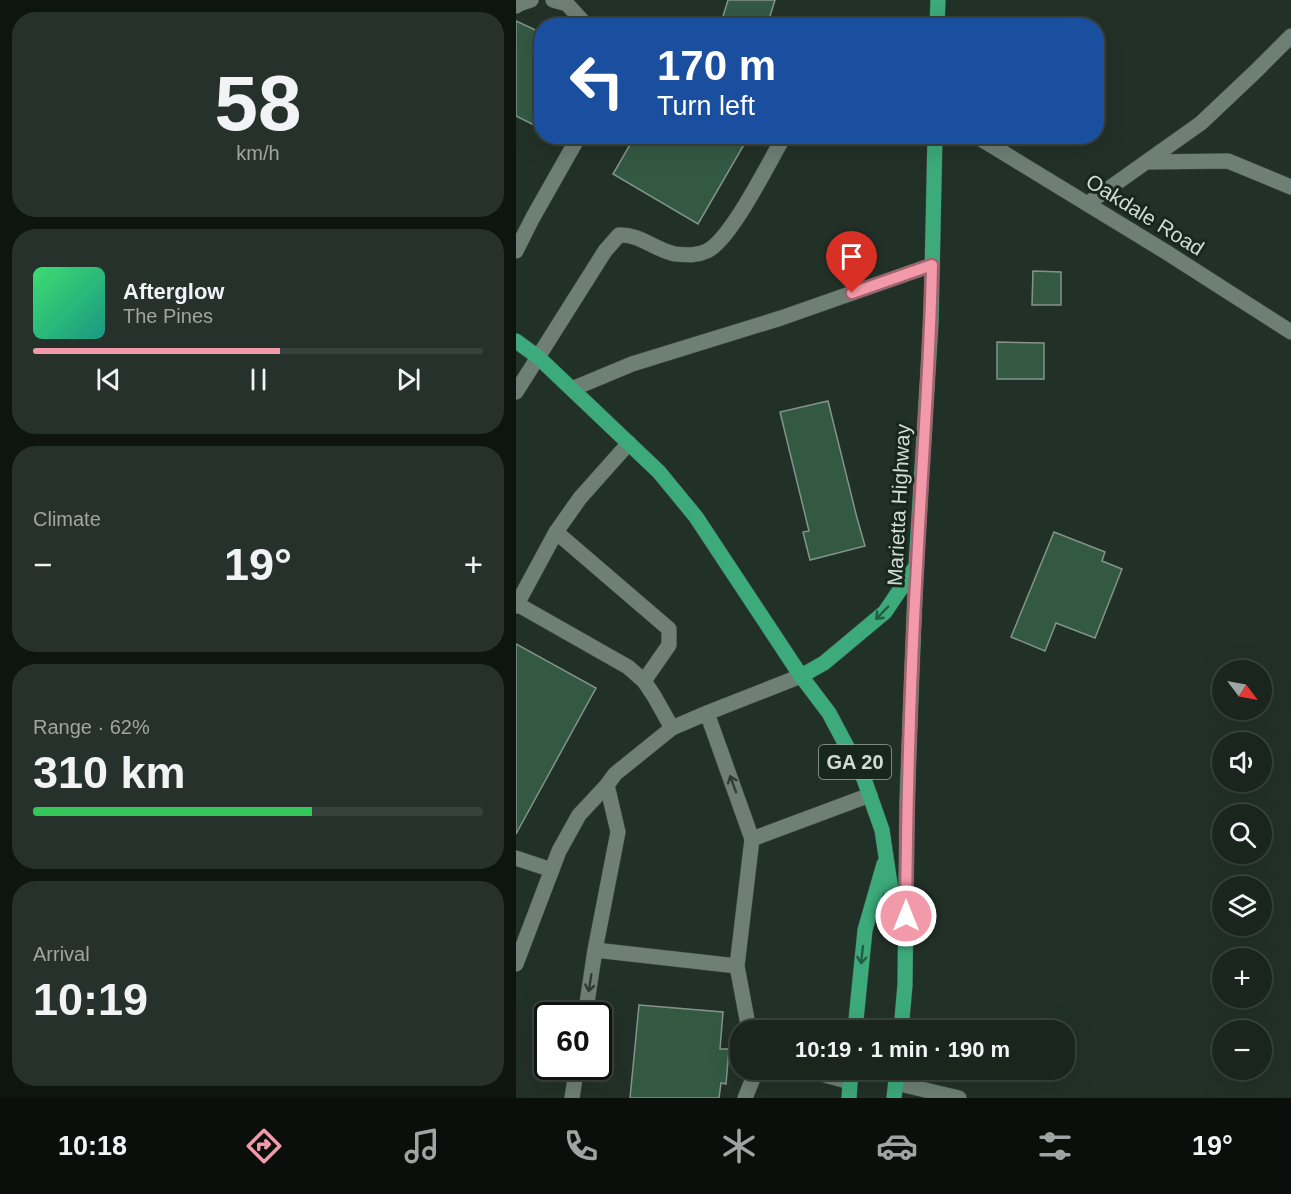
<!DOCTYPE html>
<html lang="en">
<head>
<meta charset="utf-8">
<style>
	:root { --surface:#1a251e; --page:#27312b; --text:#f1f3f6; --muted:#9fa5a4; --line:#38423c; --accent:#f39aaa }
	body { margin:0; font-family:Arial,sans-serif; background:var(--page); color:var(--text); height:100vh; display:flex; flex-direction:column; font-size:22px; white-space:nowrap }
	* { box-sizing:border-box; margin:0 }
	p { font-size:20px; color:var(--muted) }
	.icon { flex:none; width:33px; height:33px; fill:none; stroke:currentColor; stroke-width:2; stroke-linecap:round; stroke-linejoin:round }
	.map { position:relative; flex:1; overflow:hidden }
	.details { display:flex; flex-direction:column; gap:12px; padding:12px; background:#0e1410; width:516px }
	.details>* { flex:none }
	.hud { position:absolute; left:18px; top:18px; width:570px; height:126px; border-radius:24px; box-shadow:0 6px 24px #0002,0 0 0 2px var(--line); background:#1a4fa0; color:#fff; overflow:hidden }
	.needle { width:39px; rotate:122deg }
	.tools { position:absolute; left:696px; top:660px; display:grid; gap:12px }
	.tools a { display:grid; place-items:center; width:60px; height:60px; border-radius:50%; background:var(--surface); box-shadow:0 6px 24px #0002,0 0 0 2px var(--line); font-size:30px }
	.speed { position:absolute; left:18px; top:1002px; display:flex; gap:12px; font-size:30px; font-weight:700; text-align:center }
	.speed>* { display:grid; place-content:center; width:78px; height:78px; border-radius:50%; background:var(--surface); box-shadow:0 6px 24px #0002,0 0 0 2px var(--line); line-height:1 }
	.speed .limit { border:3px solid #111; border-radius:9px; background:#fff; color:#111 }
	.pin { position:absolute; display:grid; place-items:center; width:51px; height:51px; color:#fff; margin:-62px -26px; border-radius:50% 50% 50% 0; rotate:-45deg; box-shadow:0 0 6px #0007 }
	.pin .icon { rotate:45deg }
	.me { position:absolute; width:66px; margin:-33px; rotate:0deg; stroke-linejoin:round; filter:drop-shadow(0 0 4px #0008) }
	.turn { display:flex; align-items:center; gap:21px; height:126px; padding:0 24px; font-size:27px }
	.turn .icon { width:78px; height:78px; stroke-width:2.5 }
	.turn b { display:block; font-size:42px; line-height:51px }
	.big { font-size:45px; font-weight:700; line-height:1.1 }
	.details .tile { flex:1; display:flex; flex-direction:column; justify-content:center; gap:9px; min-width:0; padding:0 21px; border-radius:24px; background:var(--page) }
	.details .dial { align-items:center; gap:0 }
	.dial b { font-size:78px; line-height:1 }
	.song { display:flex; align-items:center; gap:18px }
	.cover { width:72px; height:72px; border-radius:9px; background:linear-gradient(135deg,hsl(140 70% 55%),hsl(170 70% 35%)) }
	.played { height:6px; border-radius:3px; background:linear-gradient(90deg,var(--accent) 55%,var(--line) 55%) }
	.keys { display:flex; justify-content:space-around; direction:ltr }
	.heat { display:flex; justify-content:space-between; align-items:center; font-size:33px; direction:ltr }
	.charge { height:9px; border-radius:4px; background:linear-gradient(90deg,#34c759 62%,var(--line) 0) }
	.trip { position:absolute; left:214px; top:1020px; width:345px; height:60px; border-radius:24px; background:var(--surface); box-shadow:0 6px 24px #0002,0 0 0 2px var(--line); font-weight:700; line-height:60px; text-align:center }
	.menu { display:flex; height:96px; justify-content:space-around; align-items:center; background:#0a0f0c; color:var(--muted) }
	.menu .icon { width:42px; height:42px }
	.menu .active { color:var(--accent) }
	.menu b { font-size:27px; color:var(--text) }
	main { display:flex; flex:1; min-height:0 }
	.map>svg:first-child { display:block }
	.building { fill:#335943; stroke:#829489; stroke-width:1.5 }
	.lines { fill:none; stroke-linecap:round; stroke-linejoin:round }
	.minor-casing { stroke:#3e4b44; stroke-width:16 }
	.major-casing { stroke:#3e4b44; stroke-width:16 }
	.minor { stroke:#6e7f74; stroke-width:15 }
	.major { stroke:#3caa7a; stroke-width:15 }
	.oneway { stroke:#265b43 }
	.oneway2 { stroke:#2e3d34 }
	.route-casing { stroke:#9e646e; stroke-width:15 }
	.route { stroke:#f39aaa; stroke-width:10 }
	.labels { text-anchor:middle; stroke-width:6; stroke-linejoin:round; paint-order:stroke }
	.shield { fill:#18271e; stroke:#9aa59e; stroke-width:1.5 }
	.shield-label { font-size:20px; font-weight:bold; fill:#d2dbd5 }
	.street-label { font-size:21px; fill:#d2dbd5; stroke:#18271e }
</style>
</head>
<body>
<main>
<section class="details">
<div class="tile dial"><b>58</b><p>km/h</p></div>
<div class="tile">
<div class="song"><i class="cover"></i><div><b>Afterglow</b><p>The Pines</p></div></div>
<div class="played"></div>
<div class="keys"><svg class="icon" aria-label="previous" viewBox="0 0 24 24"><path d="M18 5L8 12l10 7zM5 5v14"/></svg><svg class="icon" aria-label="pause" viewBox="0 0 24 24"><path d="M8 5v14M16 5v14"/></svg><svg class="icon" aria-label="next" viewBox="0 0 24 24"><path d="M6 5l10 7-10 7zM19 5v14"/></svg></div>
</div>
<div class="tile"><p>Climate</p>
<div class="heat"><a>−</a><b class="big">19°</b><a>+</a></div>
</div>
<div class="tile"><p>Range · 62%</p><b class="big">310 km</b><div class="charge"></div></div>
<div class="tile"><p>Arrival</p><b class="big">10:19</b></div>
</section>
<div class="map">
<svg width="775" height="1098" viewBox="0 0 775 1098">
	<rect width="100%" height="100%" fill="#223128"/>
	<path class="building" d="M 212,0 L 259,0 L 251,26 L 204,26 Z
		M 0,21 L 26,33 L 26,129 L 0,116 Z
		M 119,136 L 233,136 L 182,224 L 97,174 Z
		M 517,271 L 545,272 L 545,305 L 516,305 Z
		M 481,342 L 528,343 L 528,379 L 481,379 Z
		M 312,401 L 341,518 L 349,546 L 294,560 L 287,532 L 293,531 L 264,412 Z
		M 538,532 L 589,552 L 586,561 L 606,569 L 579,638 L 540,623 L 529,651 L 495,637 Z
		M 0,644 L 80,688 L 0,834 Z
		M 123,1005 L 207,1012 L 204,1049 L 213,1049 L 210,1084 L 205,1083 L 203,1098 L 114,1098 Z"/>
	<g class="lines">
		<defs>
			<path id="minor" d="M 37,0 L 51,4 L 71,26
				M 0,6 L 3,4 L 15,0
				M 460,136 L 650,252 L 775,332
				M 632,162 L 712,161 L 775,187
				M 571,204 L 685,123 L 740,71 L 775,36
				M 0,251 L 16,219 L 63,136
				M 56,389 L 116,364 L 265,318 L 416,265
				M 0,392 L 89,251 L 103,235 C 124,234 139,250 159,254 C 171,255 180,256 191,251 C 215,239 251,166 266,140 L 269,136
				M 40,532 L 153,629 L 153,645 L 128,681
				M 1,604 L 112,667 L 128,681 L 138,696 L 156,728
				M 0,606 L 40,532 L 64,498 L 113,443
				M 191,713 L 236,839 L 221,966 L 233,1030
				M 236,839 L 354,795
				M 0,858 L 36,870
				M 79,950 L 221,966
				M 0,964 L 43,851 L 63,815 L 91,785 L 99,774 L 156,728 L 191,713 L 285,676
				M 69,1016 L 79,950 L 102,832 L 91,785
				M 240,1070 L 240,1071 L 302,1073 L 334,1082
				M 380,1083 L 443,1098
				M 56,1098 L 61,1066
				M 229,1098 L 240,1071"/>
			<path id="major" d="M 421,26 L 422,0
				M 0,341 L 22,357 L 143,472 L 180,517 L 285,676 L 313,713 L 348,779 L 366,830 L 382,937
				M 285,676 L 308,663 L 369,612 L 400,566
				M 339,1030 L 349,930 L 368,864
				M 385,1030 L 389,985 L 391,802 L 400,566 L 415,322 L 419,136
				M 333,1098 L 335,1070
				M 378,1098 L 381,1070"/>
		</defs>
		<use href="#minor" class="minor-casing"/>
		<use href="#major" class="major-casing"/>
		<use href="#minor" class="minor"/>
		<use href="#major" class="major"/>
	</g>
	<defs><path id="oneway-shaft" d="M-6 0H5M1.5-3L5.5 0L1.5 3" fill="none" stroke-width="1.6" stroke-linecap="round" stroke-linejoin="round" transform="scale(1.5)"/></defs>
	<g class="oneway">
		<use href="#oneway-shaft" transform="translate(366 613) rotate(134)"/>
		<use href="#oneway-shaft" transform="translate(346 955) rotate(96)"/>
	</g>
	<g class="oneway2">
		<use href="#oneway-shaft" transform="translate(217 784) rotate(-110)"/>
		<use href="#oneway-shaft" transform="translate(74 983) rotate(99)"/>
	</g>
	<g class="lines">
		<defs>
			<path id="route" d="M 336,293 L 416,265 C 414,365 406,465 401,565 C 394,682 391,799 390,916"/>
		</defs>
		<use href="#route" class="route-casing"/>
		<use href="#route" class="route"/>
	</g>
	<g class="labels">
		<rect class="shield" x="303" y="745" width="72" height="34" rx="4.5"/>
		<g class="shield-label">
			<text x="339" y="769">GA 20</text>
		</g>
		<g class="street-label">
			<text transform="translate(629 215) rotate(32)" y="7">Oakdale Road</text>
			<text transform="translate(383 505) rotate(-87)" y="7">Marietta Highway</text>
		</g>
	</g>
</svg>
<div class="tools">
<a><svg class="needle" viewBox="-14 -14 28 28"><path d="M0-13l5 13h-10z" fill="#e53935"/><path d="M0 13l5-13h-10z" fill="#9fa5a4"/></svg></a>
<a><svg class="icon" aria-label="sound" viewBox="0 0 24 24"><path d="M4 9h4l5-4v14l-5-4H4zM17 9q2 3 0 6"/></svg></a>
<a><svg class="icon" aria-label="search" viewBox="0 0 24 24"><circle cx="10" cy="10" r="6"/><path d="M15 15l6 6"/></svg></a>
<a><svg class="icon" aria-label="layers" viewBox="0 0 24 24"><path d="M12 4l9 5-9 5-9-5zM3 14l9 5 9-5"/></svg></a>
<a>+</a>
<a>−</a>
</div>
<div class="speed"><div class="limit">60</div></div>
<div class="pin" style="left:336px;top:293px;background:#d93025"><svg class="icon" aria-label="arrive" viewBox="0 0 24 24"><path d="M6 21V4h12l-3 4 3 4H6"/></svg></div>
<svg class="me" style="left:390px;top:916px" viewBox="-20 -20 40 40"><circle r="17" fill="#f39aaa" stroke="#fff" stroke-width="3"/><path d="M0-11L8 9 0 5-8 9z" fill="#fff"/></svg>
<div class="trip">10:19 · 1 min · 190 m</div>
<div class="hud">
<div class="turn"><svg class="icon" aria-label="left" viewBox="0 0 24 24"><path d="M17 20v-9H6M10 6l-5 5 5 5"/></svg><div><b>170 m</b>Turn left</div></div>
</div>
</div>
</main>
<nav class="menu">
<b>10:18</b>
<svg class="icon active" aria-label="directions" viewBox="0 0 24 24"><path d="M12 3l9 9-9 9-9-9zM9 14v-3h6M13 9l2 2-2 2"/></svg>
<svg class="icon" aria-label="music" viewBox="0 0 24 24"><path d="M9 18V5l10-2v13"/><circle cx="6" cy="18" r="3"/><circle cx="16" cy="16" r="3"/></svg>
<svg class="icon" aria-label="phone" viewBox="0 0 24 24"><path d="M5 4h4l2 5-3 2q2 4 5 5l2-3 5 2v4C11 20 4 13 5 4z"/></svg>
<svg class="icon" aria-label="climate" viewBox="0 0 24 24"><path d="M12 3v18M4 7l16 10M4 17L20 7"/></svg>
<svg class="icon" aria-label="car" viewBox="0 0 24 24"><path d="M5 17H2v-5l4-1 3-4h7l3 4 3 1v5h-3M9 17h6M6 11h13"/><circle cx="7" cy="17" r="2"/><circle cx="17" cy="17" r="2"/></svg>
<svg class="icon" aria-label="filters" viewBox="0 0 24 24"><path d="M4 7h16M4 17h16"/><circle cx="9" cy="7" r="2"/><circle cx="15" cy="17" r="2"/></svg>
<b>19°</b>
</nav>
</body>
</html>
